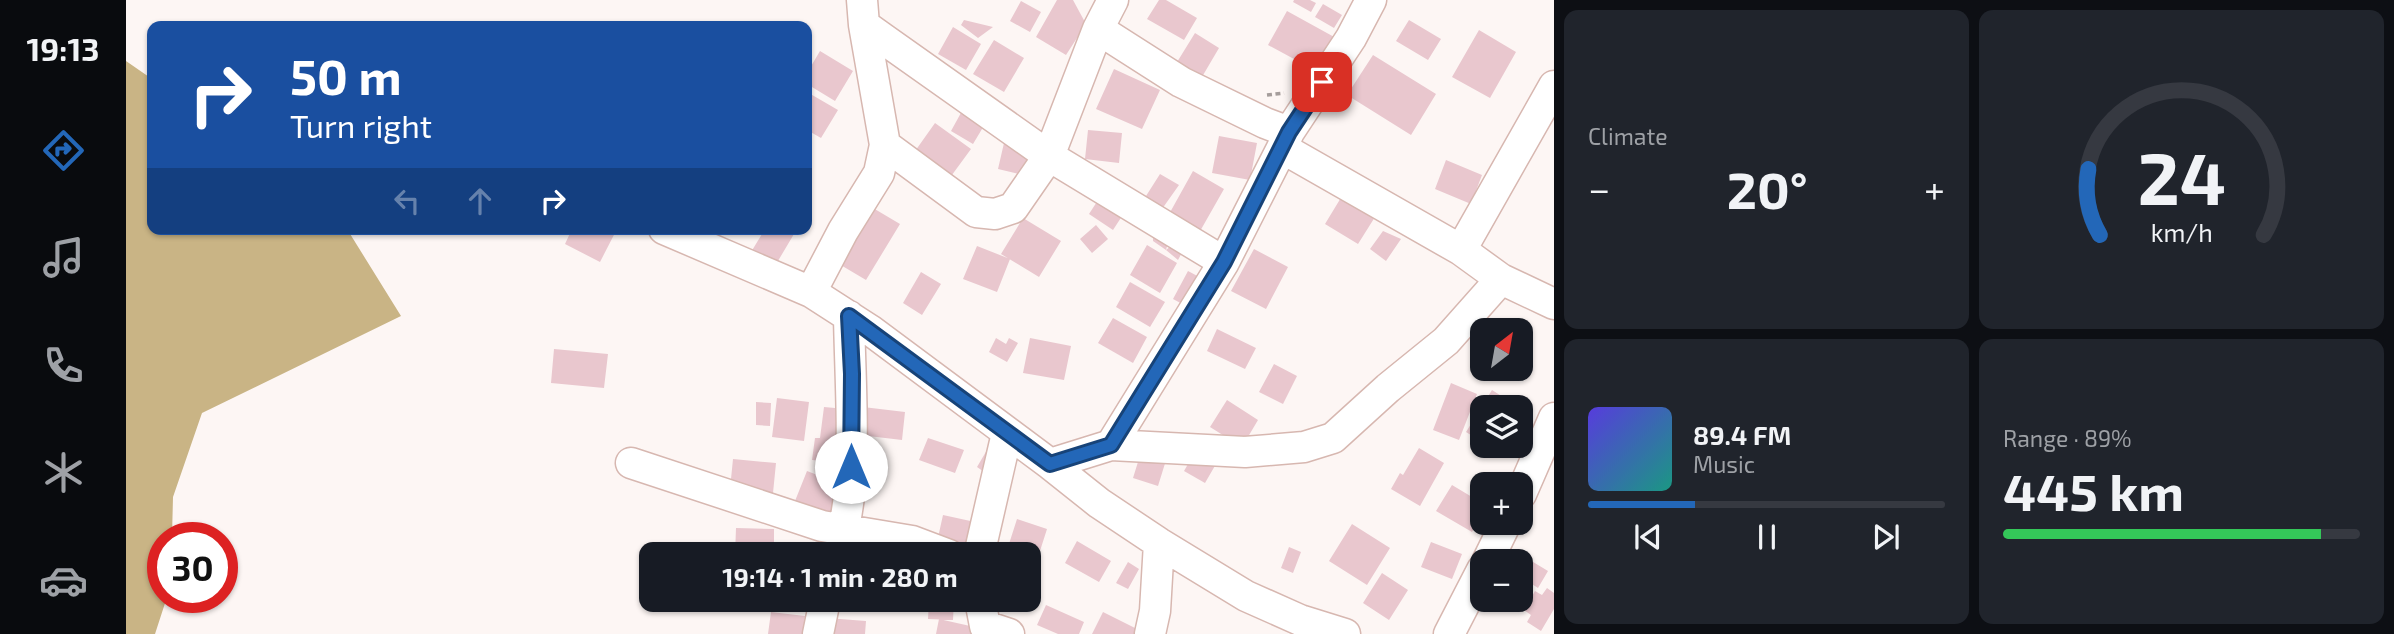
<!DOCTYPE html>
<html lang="en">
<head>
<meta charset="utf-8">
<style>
	:root { --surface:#171b24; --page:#20242c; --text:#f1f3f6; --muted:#9ea1a6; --line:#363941; --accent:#2367b8 }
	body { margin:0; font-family:"Exo 2",sans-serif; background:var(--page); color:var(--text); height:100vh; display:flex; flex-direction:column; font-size:26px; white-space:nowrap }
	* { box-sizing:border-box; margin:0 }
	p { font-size:23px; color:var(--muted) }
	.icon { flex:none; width:38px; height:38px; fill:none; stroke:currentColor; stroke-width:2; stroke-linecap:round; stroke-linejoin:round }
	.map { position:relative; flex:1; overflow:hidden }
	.panel { display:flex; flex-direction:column; gap:10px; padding:10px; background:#0d0f14; width:840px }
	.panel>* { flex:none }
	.hud { position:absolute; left:21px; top:21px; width:665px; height:214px; border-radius:14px; box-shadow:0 2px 5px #0004; background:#1a4fa0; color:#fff; overflow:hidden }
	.needle { width:46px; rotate:31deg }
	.fabs { position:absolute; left:1344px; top:318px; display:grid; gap:14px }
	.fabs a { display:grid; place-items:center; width:63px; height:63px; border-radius:14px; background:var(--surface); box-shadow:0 2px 5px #0004; font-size:35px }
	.speed { position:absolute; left:21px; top:522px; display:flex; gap:14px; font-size:35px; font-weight:700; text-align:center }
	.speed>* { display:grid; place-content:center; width:91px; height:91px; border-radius:50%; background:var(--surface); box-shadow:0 2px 5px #0004; line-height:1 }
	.speed .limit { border:10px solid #d22; background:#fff; color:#111 }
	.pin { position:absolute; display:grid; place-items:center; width:60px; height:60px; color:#fff; margin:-30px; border-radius:14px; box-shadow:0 4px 10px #0006 }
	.me { position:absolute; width:77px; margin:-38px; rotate:0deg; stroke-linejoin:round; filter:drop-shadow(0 0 5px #0008) }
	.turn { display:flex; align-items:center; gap:24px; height:147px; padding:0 28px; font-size:32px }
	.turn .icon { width:91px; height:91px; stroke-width:2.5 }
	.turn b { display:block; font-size:49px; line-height:60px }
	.lanes { display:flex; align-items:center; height:66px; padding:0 28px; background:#0003; justify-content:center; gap:35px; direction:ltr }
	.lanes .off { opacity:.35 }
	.big { font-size:52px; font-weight:700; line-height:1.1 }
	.panel .tile { flex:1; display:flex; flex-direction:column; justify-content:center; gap:10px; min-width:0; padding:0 24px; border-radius:14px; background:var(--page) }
	.panel .dial { align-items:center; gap:0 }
	.dial svg { height:182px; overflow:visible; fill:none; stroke:var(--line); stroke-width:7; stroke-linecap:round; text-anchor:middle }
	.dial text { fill:var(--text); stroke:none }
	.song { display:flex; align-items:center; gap:21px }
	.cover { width:84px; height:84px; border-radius:10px; background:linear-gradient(135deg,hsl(250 70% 55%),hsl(170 70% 35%)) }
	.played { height:7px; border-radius:4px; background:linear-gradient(90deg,var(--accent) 30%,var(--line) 30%) }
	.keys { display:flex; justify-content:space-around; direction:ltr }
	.heat { display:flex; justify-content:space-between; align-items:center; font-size:38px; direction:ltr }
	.charge { height:10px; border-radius:5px; background:linear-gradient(90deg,#34c759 89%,var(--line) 0) }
	.panel .tiles { flex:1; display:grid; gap:10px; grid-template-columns:repeat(2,1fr) }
	.trip { position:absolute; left:513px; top:542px; width:402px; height:70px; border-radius:14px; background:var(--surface); box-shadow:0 2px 5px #0004; font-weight:700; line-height:70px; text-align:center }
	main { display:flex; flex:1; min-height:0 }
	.tabs { display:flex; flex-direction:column; width:126px; justify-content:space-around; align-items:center; background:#090b0e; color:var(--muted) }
	.tabs .icon { width:49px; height:49px }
	.tabs .active { color:var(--accent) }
	.tabs b { font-size:32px; color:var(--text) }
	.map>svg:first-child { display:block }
	.forest { fill:#c9b485 }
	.building { fill:#e9c7ce }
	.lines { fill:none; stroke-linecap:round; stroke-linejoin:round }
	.minor-casing { stroke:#d7b7b0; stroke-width:33 }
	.path { stroke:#a59d9b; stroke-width:3.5; stroke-dasharray:5 3.5; stroke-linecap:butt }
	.minor { stroke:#fff; stroke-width:30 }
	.route-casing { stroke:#174378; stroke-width:18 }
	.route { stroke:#2367b8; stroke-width:12 }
</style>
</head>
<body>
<main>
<nav class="tabs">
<b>19:13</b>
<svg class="icon active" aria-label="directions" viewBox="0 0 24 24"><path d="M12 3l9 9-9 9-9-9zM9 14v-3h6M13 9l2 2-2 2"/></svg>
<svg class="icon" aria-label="music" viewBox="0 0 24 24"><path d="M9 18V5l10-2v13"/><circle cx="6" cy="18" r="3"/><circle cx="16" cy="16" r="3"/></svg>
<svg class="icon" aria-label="phone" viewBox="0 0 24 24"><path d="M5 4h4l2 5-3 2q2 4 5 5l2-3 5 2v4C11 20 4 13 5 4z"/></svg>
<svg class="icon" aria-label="climate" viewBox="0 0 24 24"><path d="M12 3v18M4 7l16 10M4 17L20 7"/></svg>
<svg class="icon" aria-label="car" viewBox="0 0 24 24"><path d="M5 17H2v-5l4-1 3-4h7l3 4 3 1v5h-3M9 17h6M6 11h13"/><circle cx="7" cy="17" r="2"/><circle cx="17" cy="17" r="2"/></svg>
</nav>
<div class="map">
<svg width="1428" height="634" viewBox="0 0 1428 634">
	<rect width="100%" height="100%" fill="#fdf6f4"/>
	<path class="forest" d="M 0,61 L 26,79 L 26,229 L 221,229 L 275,316 L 76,413 L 47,497 L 46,537 L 37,537 L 37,597 L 41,597 L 29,634 L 0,634 Z"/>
	<path class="building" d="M 931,0 L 947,0 L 960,24 L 940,55 L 910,37 Z
		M 1033,0 L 1040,0 L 1071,18 L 1058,40 L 1021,19 Z
		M 1168,0 L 1184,0 L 1190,3 L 1185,12 L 1167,2 Z
		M 895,1 L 915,12 L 904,32 L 884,21 Z
		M 1197,4 L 1216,15 L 1208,28 L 1189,17 Z
		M 1161,11 L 1210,38 L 1192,72 L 1142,45 Z
		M 838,20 L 867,27 L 852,38 L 835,25 Z
		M 1283,20 L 1315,39 L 1302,60 L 1270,41 Z
		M 827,27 L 855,44 L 840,70 L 812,54 Z
		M 1353,30 L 1390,52 L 1364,98 L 1326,77 Z
		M 1069,33 L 1093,48 L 1073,82 L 1048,67 Z
		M 868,40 L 898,58 L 878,92 L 847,74 Z
		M 694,51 L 727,71 L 709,101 L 681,84 L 681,73 Z
		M 1247,55 L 1310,94 L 1285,135 L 1221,95 Z
		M 988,69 L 1034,90 L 1016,129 L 970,109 Z
		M 681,92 L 712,110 L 695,138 L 681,130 Z
		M 836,111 L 859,124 L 847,144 L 825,131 Z
		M 809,123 L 845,149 L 823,179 L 787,154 Z
		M 962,130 L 996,133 L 993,163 L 959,159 Z
		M 1093,136 L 1131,143 L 1124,180 L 1086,173 Z
		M 878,143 L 909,151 L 902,176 L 872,169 Z
		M 1320,160 L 1356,175 L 1345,204 L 1309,189 Z
		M 1067,171 L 1098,189 L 1073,233 L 1042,216 Z
		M 1034,174 L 1053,185 L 1036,209 L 1020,196 Z
		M 976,194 L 1000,210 L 987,230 L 963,214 Z
		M 1216,196 L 1249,217 L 1232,244 L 1199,224 Z
		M 747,208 L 774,224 L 740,280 L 713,264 Z
		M 897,218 L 935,241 L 913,277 L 875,254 Z
		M 970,225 L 982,239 L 966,253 L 954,239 Z
		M 446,229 L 491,229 L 474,262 L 439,244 Z
		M 639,229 L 659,229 L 668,234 L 646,271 L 622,257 Z
		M 1027,231 L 1044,236 L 1040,250 L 1027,241 Z
		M 1257,231 L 1275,239 L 1260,261 L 1244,249 Z
		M 1050,242 L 1059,247 L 1052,260 L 1040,250 Z
		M 1021,245 L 1051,263 L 1034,293 L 1004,275 Z
		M 851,246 L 884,259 L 871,292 L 837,279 Z
		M 1128,249 L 1162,267 L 1140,309 L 1105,291 Z
		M 1062,271 L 1077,279 L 1062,307 L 1047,299 Z
		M 795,272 L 815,284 L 796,315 L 777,303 Z
		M 1004,282 L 1039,302 L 1024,327 L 990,307 Z
		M 987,318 L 1021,337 L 1007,363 L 972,343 Z
		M 1091,329 L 1130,348 L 1119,369 L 1081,351 Z
		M 870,338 L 880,344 L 883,338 L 892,343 L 881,362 L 863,352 Z
		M 904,338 L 945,346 L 938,380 L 897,373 Z
		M 428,349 L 482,354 L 478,388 L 425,383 Z
		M 1148,364 L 1171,376 L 1157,404 L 1133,392 Z
		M 1325,383 L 1351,394 L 1333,440 L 1307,430 Z
		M 1366,390 L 1394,408 L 1356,408 L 1356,442 L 1340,432 Z
		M 651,398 L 683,402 L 678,441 L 646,437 Z
		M 1101,400 L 1132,420 L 1116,447 L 1084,427 Z
		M 630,402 L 645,403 L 644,426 L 630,425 Z
		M 698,407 L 720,409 L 714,463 L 686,460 L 689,438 L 694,438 Z
		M 737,407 L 779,412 L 776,440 L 734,435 Z
		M 1395,408 L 1405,414 L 1395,430 Z
		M 802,438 L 838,450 L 829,473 L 793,460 Z
		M 1363,446 L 1385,446 L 1379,456 Z
		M 1293,448 L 1318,463 L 1294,506 L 1265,489 L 1274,473 L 1277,475 Z
		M 1016,449 L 1041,457 L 1032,486 L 1007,478 Z
		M 861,450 L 871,456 L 861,474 L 851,467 Z
		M 1069,452 L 1090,464 L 1079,483 L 1058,471 Z
		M 607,459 L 650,463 L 647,493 L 604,489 Z
		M 681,471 L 720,486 L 708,516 L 669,501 Z
		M 1326,485 L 1356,503 L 1356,515 L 1346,532 L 1310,511 Z
		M 817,515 L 849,522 L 844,549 L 811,542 Z
		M 891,519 L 921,529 L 913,554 L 883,544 Z
		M 1226,524 L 1264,548 L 1241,585 L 1203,561 Z
		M 610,528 L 648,529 L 648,555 L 609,555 Z
		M 951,541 L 985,561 L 973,582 L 939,563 Z
		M 1305,542 L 1336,554 L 1326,579 L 1295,567 Z
		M 1163,547 L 1175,552 L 1167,573 L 1155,568 Z
		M 1389,551 L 1422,571 L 1412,588 L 1395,577 L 1395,562 L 1383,562 Z
		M 1002,562 L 1013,569 L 1002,589 L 990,583 Z
		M 1256,573 L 1282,590 L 1263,620 L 1237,603 Z
		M 1421,588 L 1428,593 L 1428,609 L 1415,631 L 1401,622 L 1405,615 L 1398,610 L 1409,591 L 1416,595 Z
		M 803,600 L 828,600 L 827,620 L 802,619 Z
		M 920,605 L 958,622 L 953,634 L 932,634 L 911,625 Z
		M 645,612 L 679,616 L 677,634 L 642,634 Z
		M 977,612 L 1021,634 L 966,634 Z
		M 701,618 L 740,621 L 739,634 L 700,634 Z
		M 813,619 L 853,628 L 852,634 L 810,634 Z"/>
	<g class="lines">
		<defs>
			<path id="minor" d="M 736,0 L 738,25 L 759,40 L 923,156 L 1098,262 L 985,445
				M 987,0 L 972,29 L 1055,82 L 1139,123 L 1163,132
				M 1245,0 L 1225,38 L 1163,132 L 1156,148 L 1335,250 L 1375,279 L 1428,304
				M 759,145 L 850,212 L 869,214 L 887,208 L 923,156 L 972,29
				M 538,229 L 685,292 L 744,330 L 924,464 L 973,503 L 1033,543 L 1120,596 L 1174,620 L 1219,634
				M 1335,250 L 1428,86
				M 1098,262 L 1156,148
				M 685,292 L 717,231 L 753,173 L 759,145 L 738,25
				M 505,463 L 696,526 L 786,541 L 823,555
				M 924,464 L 985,445 L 1119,452 L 1178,447 L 1207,438 L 1262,388 L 1320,341 L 1375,279
				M 1395,494 L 1428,418
				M 715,555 C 716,531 723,508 724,485 C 728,428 724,372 723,316
				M 853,555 L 881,433
				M 1361,562 L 1380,523
				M 854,600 L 859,626 L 883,634
				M 692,634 L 699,600
				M 1024,634 L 1029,611 L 1033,543
				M 1323,634 L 1356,570"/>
		</defs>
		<use href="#minor" class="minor-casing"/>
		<path class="path" d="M 1141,95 L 1158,93"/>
		<use href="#minor" class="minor"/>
	</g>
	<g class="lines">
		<defs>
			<path id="route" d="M 725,467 L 726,374 L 723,316 L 924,464 L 985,445 L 1098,262 L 1163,132 L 1196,82"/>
		</defs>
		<use href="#route" class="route-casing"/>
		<use href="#route" class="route"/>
	</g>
</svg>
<div class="fabs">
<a><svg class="needle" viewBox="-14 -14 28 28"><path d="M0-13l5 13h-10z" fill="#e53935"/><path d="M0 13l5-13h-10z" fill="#9ea1a6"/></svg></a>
<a><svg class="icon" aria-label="layers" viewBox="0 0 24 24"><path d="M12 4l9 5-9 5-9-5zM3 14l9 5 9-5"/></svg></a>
<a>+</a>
<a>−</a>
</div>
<div class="speed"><div class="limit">30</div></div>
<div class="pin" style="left:1196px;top:82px;background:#d93025"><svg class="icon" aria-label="arrive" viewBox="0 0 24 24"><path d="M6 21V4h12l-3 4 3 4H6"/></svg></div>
<svg class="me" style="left:725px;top:467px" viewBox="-20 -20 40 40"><circle r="19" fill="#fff"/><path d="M0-13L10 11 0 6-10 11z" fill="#2367b8"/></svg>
<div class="trip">19:14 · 1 min · 280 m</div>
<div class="hud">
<div class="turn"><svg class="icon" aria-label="right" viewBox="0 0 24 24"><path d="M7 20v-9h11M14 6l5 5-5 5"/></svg><div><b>50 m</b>Turn right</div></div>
<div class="lanes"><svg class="icon off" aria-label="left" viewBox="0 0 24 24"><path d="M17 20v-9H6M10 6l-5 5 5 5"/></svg><svg class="icon off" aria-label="ahead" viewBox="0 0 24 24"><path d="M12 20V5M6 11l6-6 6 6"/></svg><svg class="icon" aria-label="right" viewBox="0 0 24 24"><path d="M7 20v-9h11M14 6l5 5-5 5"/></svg></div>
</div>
</div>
<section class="panel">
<div class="tiles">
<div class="tile"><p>Climate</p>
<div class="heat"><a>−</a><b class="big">20°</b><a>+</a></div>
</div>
<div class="tile dial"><svg viewBox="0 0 100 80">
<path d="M14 69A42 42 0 1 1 86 69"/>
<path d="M14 69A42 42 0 0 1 9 40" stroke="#2367b8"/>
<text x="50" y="56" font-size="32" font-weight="700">24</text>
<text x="50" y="72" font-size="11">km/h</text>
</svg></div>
<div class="tile">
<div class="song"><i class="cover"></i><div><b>89.4 FM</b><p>Music</p></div></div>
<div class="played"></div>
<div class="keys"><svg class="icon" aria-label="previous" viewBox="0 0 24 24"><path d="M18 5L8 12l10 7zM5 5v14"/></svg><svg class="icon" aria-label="pause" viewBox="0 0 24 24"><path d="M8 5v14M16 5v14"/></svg><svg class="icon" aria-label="next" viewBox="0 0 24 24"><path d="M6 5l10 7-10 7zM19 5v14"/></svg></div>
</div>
<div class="tile"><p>Range · 89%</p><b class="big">445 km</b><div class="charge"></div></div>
</div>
</section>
</main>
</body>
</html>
